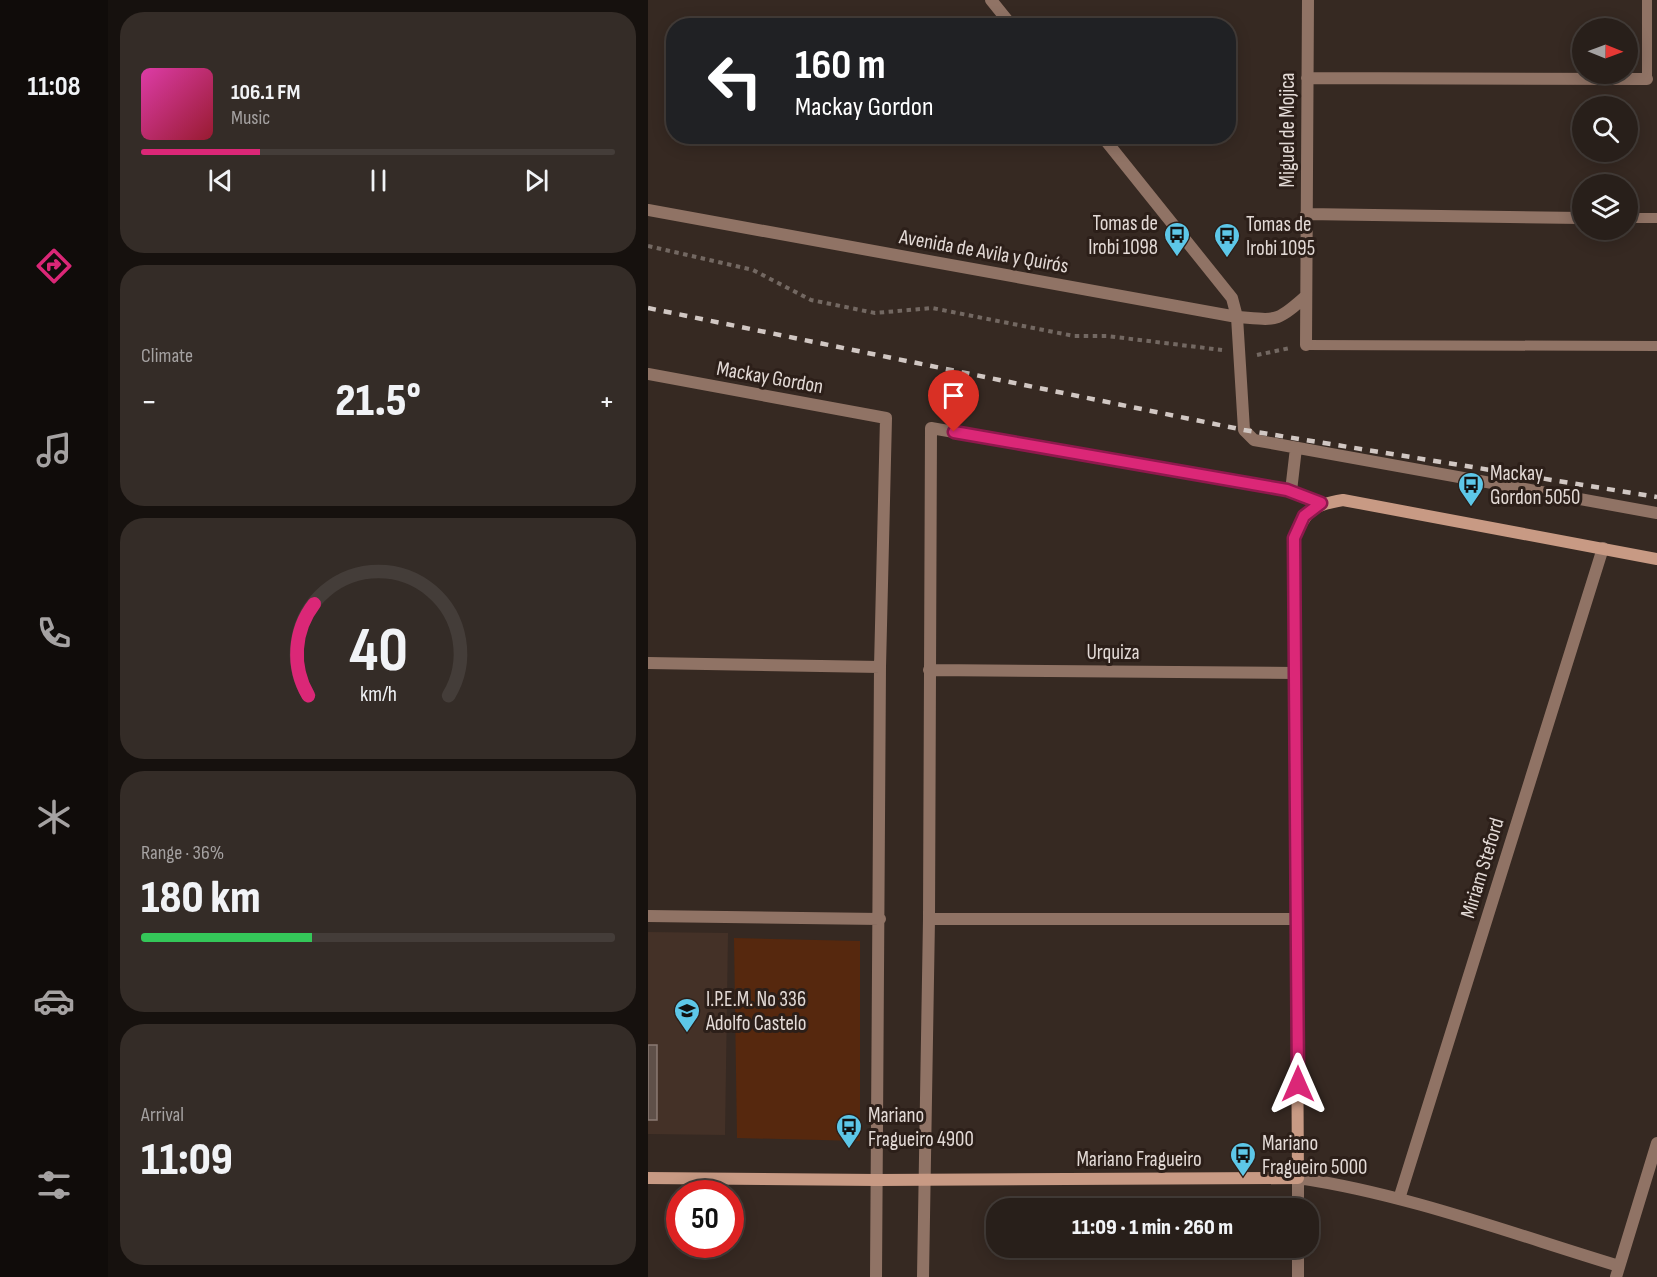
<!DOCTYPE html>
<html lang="en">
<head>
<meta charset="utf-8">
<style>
	:root { --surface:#281f1a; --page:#342c27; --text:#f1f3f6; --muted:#a5a2a2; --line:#443d39; --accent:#db2777 }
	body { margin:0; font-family:"Sofia Sans Condensed",sans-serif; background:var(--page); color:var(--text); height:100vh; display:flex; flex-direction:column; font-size:22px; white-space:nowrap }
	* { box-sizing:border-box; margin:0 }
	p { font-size:20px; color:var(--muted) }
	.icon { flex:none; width:33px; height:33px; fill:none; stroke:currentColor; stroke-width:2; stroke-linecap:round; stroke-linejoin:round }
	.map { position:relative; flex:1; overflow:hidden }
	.panel { display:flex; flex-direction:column; gap:12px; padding:12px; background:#16110e; width:540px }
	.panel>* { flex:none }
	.hud { position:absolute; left:18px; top:18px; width:570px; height:126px; border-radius:24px; box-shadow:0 3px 15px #0003,0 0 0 2px var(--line); background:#202124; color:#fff; overflow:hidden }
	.needle { width:39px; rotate:91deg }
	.fabs { position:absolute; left:924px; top:18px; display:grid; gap:12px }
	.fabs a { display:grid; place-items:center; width:66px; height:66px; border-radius:50%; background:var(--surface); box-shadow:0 3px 15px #0003,0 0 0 2px var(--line); font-size:30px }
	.speed { position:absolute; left:18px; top:1180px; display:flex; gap:12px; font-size:30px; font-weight:700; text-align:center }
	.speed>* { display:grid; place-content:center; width:78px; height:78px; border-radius:50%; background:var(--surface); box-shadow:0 3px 15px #0003,0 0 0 2px var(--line); line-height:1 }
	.speed .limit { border:9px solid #d22; background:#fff; color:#111 }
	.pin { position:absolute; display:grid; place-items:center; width:51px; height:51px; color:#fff; margin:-62px -26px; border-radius:50% 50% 50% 0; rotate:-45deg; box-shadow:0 0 6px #0007 }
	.pin .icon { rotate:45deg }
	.me { position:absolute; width:66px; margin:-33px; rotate:0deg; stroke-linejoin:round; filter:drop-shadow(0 0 4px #0008) }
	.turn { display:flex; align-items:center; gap:21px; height:126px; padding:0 30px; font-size:27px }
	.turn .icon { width:78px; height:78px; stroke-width:2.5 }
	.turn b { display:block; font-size:42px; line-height:51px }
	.big { font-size:45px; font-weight:800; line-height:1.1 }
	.panel .tile { flex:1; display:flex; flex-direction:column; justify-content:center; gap:9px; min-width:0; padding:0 21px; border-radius:24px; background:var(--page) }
	.panel .dial { align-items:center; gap:0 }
	.dial svg { height:156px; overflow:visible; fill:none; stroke:var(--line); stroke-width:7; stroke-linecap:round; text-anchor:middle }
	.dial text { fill:var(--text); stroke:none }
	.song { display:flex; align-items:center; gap:18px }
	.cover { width:72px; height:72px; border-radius:9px; background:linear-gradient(135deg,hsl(320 70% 55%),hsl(350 70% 35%)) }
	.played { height:6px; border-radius:3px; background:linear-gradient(90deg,var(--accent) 25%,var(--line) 25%) }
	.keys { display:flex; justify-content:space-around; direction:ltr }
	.heat { display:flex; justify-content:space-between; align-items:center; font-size:33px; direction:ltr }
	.charge { height:9px; border-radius:4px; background:linear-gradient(90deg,#34c759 36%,var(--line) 0) }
	.trip { position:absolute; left:338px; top:1198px; width:333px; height:60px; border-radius:24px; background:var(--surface); box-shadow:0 3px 15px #0003,0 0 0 2px var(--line); font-weight:800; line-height:60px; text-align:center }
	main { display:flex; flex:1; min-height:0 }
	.tab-bar { display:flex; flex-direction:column; width:108px; justify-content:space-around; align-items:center; background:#100c0a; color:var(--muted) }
	.tab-bar .icon { width:42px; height:42px }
	.tab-bar .on { color:var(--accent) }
	.tab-bar b { font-size:27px; color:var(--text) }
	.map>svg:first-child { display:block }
	.built { fill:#443127 }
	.green { fill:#56280e }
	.building { fill:#5f5049; stroke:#8a7a73; stroke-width:1.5 }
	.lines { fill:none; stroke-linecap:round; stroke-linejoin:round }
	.path { stroke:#736862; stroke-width:4; stroke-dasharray:4.5 4.5; stroke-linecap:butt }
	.service { stroke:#907365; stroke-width:10 }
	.minor { stroke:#907365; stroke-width:12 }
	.secondary { stroke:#c89a84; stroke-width:12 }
	.rail { stroke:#d1c7c3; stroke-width:4.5; stroke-dasharray:8 8; stroke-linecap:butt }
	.route-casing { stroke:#8e194d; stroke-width:15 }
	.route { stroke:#db2777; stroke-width:10 }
	.labels { text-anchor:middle; stroke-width:6; stroke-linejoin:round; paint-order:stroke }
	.street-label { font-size:21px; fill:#e3dad6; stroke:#2c1f19 }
	.poi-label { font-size:21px; fill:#e3dad6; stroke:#2c1f19; text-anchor:start }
</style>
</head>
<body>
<main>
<nav class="tab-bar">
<b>11:08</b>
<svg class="icon on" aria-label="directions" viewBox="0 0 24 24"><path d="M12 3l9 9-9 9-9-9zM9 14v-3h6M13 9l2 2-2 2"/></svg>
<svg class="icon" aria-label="music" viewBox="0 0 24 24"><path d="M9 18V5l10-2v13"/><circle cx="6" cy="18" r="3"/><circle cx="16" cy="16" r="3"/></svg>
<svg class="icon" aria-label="phone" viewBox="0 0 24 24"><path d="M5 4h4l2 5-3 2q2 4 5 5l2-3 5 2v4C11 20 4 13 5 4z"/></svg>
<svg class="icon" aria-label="climate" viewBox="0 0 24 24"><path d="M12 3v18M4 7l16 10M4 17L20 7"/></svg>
<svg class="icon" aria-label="car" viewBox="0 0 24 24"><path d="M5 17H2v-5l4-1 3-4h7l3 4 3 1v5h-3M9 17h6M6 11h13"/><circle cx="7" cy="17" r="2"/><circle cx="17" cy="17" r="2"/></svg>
<svg class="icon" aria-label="filters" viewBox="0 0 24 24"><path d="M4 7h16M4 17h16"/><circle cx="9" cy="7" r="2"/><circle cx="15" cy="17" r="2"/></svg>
</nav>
<section class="panel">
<div class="tile">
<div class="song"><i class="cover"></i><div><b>106.1 FM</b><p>Music</p></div></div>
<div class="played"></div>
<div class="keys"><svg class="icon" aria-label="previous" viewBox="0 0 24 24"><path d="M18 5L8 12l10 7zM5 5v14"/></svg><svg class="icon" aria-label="pause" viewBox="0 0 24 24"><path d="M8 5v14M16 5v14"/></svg><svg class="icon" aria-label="next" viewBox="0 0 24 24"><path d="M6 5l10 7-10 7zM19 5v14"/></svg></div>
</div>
<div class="tile"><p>Climate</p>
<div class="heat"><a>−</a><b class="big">21.5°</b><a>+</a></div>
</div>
<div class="tile dial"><svg viewBox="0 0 100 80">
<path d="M14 69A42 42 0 1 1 86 69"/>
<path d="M14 69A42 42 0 0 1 17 22" stroke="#db2777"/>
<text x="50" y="56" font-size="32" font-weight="700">40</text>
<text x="50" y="72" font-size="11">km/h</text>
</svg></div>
<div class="tile"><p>Range · 36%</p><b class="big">180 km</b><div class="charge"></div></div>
<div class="tile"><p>Arrival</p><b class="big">11:09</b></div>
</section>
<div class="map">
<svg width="1009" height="1277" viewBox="0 0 1009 1277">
	<rect width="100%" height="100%" fill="#362922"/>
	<path class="built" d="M 0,932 L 80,933 L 77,1135 L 0,1134 Z"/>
	<path class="green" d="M 86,938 L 212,941 L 212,1141 L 89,1138 Z"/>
	<path class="building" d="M 0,1045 L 9,1045 L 9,1120 L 0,1120 Z"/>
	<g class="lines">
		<path class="path" d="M 0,246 L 105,270 L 163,300 L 227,313 L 284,308 L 426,336 L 459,336 L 574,350
			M 609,355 L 642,348"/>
		<path class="service" d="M 999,0 L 999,79
			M 980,218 L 1009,218
			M 658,345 L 1009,346"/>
		<path class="minor" d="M 343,0 L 364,26
			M 659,78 L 999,79
			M 454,136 L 584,298 L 589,317 L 596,430 L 606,440 L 1009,513
			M 0,210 L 589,317 C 629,320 628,323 658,296
			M 658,214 L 934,218
			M 658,345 L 660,0
			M 0,374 L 238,418 L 232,667 L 228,1277
			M 643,491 L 648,448
			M 0,663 L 232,667
			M 281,670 L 648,673
			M 0,916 L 232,919
			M 281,919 L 649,919
			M 751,1199 L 955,548
			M 650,1209 L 650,1178 C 759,1194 865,1234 971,1266
			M 650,1248 L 650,1277
			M 275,1277 L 281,919 L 283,428 L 639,490 L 673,503
			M 968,1277 L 1009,1143"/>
		<path class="secondary" d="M 0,1178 L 229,1180 L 650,1178 L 646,538 C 659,510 664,505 695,500 L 1009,559"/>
		<path class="rail" d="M 0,308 L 596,430 L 1009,497"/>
	</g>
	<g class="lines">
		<defs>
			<path id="route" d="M 306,432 L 639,490 L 673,503 L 656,516 L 646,538 L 650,1084"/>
		</defs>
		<use href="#route" class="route-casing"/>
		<use href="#route" class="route"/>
	</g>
	<defs>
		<symbol id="bus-pin" viewBox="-11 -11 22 30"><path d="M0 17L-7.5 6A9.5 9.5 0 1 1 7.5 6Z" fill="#5dc7e8" stroke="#2c1f19"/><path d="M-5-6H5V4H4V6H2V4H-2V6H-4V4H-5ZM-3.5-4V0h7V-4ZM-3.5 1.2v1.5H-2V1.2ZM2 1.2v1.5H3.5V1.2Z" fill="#111"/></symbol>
		<symbol id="school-pin" viewBox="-11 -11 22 30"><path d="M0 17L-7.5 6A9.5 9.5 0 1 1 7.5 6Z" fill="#5dc7e8" stroke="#2c1f19"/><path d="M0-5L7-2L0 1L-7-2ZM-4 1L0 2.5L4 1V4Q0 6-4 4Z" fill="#111"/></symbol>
	</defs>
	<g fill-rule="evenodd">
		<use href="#bus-pin" x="514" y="220" width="30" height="40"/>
		<use href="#bus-pin" x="564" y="221" width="30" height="40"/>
		<use href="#bus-pin" x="808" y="470" width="30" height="40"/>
		<use href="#school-pin" x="24" y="996" width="30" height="40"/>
		<use href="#bus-pin" x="186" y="1112" width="30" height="40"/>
		<use href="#bus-pin" x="580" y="1140" width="30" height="40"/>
	</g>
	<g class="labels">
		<g class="street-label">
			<text transform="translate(639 130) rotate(-90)" y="7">Miguel de Mojica</text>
			<text transform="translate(336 251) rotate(10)" y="7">Avenida de Avila y Quirós</text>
			<text transform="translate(122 377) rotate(10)" y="7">Mackay Gordon</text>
			<text x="465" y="659">Urquiza</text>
			<text transform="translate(834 868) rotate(-73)" y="7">Miriam Steford</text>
			<text x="491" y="1166">Mariano Fragueiro</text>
		</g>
		<g class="poi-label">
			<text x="510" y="230" text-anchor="end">Tomas de<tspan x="510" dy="24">Irobi 1098</tspan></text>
			<text x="598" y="231">Tomas de<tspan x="598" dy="24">Irobi 1095</tspan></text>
			<text x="842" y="480">Mackay<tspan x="842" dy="24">Gordon 5050</tspan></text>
			<text x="58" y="1006">I.P.E.M. No 336<tspan x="58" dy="24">Adolfo Castelo</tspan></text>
			<text x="220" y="1122">Mariano<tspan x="220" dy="24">Fragueiro 4900</tspan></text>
			<text x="614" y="1150">Mariano<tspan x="614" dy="24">Fragueiro 5000</tspan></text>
		</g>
	</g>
</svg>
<div class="fabs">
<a><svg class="needle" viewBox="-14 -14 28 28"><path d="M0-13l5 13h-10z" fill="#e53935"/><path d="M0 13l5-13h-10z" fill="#a5a2a2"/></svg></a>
<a><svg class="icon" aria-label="search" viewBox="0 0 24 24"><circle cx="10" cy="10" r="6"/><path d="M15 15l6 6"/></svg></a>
<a><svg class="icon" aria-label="layers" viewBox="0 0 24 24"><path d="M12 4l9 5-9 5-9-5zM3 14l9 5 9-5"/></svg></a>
</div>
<div class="speed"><div class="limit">50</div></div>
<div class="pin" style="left:306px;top:432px;background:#d93025"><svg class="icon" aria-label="arrive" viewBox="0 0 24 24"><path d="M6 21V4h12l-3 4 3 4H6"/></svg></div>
<svg class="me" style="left:650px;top:1084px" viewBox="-20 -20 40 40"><path d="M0-17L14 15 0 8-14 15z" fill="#db2777" stroke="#fff" stroke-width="4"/></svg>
<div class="trip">11:09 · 1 min · 260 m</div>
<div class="hud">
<div class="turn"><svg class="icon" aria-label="left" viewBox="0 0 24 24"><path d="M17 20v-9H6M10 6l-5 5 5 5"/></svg><div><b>160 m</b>Mackay Gordon</div></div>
</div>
</div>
</main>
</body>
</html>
